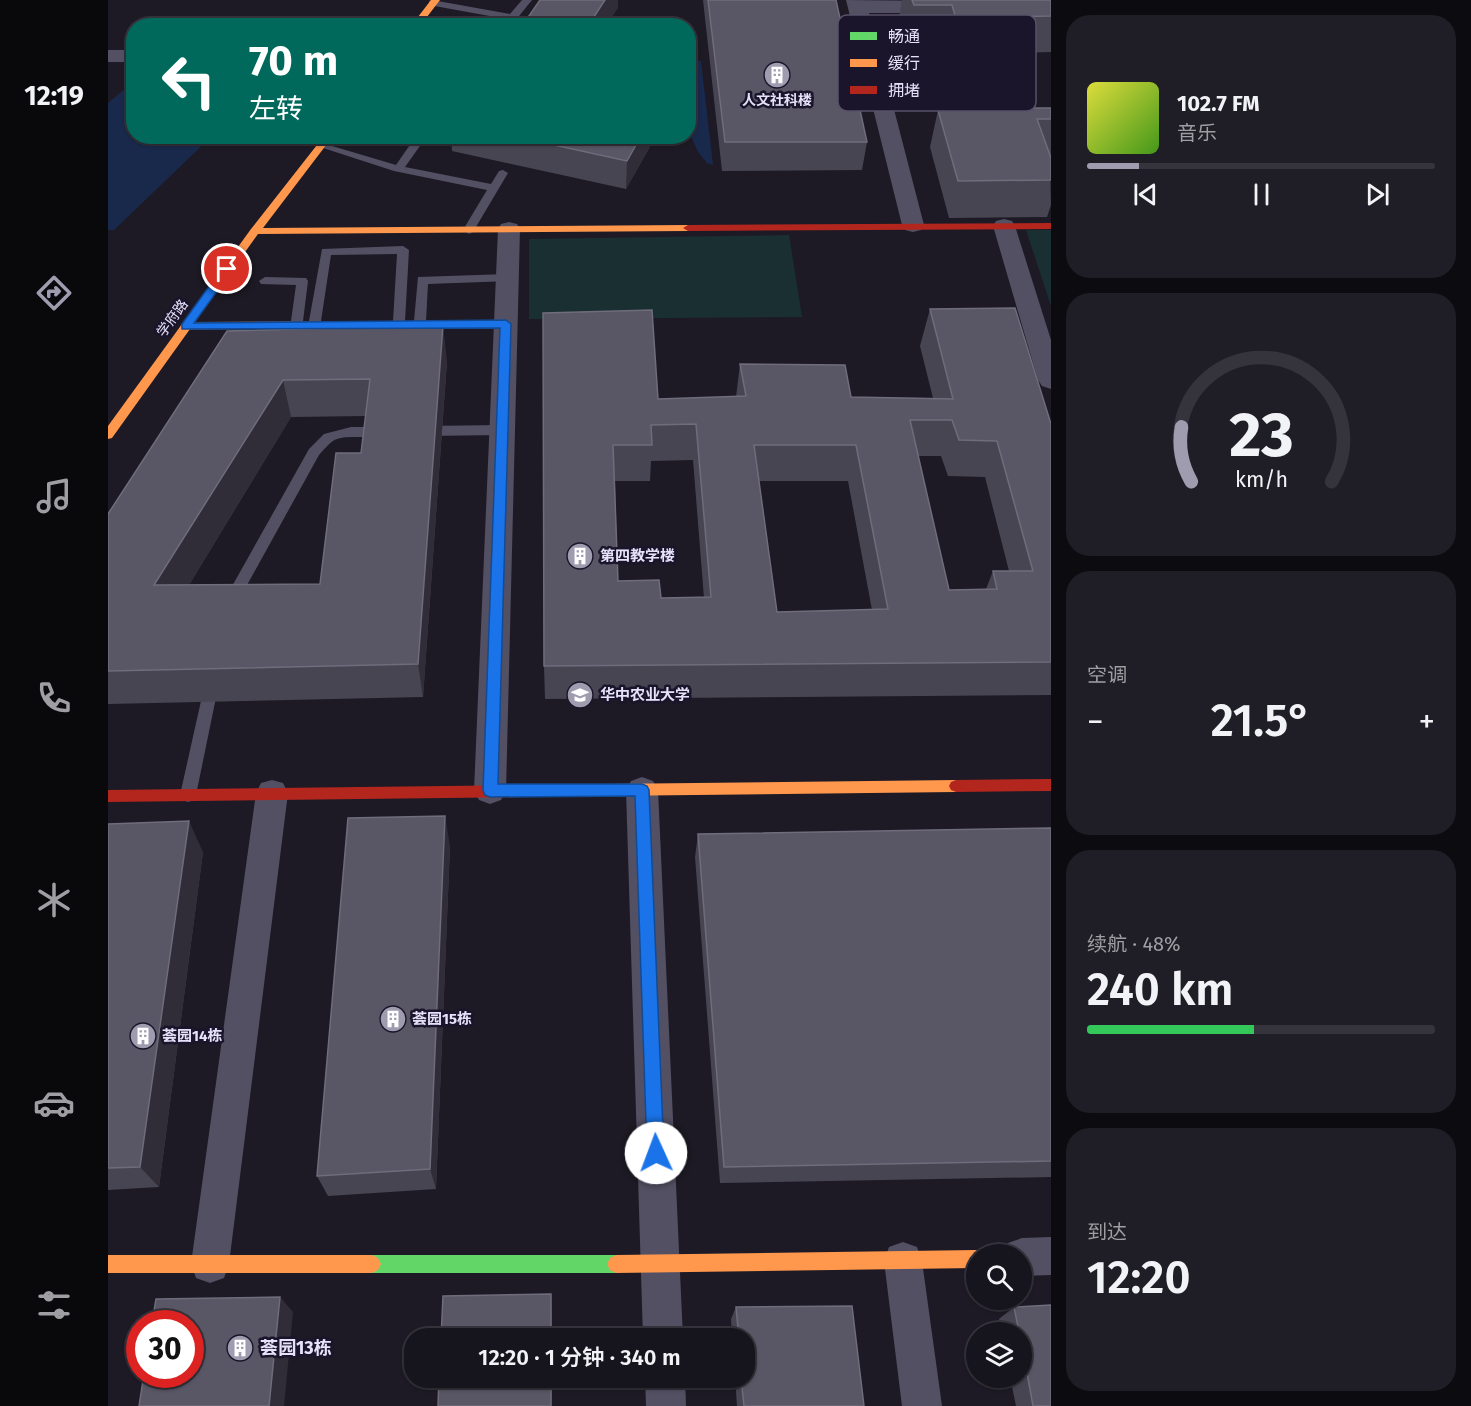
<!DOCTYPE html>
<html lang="zh">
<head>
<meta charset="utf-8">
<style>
	:root { --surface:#16141c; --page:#1f1d25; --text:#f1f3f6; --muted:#9e9ea3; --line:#35333b; --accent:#a09cb0 }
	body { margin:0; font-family:"Fira Sans","Noto Sans SC",sans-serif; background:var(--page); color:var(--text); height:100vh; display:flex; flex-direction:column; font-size:22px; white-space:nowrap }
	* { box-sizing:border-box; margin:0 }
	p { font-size:20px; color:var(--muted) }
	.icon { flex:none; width:33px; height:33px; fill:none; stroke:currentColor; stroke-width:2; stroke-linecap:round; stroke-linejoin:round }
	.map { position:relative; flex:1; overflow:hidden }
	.details { display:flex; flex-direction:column; gap:15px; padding:15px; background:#0c0b0f; width:420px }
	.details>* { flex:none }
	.banner { position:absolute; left:18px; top:18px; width:570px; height:126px; border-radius:24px; box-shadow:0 2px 4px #0004,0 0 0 2px var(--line); background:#00695c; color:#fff; overflow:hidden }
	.buttons { position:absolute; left:858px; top:1244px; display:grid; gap:12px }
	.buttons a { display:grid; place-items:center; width:66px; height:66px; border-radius:50%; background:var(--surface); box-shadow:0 2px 4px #0004,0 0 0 2px var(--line); font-size:30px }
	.speed { position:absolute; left:18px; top:1310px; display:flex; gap:12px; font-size:30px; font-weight:700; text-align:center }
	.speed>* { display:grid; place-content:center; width:78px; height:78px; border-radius:50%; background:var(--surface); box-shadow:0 2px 4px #0004,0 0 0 2px var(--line); line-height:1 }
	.speed .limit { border:9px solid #d22; background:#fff; color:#111 }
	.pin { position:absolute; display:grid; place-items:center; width:51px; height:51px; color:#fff; margin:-26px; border:3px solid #fff; border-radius:50%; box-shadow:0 2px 6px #0007 }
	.me { position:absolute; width:66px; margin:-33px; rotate:358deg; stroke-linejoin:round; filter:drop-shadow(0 0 4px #0008) }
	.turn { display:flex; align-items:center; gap:21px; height:126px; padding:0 24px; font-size:27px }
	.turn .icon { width:78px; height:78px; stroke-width:2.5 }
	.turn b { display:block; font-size:42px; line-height:51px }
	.big { font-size:45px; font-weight:600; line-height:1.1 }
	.details .card { flex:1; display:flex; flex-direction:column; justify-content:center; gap:9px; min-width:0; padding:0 21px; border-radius:24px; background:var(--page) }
	.details .dial { align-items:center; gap:0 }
	.dial svg { height:156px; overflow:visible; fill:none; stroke:var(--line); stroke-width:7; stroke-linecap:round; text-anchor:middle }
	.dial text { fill:var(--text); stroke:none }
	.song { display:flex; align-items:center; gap:18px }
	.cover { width:72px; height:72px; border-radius:9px; background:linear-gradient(135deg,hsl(60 70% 55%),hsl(100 70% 35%)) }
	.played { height:6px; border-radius:3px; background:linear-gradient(90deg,var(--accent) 15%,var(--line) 15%) }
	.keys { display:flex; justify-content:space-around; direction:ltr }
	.heat { display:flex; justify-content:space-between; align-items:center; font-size:33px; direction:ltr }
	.charge { height:9px; border-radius:4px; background:linear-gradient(90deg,#34c759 48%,var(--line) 0) }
	.trip { position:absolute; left:296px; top:1328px; width:351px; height:60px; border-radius:24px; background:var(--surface); box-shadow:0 2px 4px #0004,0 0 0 2px var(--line); font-weight:600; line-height:60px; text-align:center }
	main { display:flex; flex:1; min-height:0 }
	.tabs { display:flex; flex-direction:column; width:108px; justify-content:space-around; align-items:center; background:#09080b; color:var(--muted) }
	.tabs .icon { width:42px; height:42px }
	.tabs .selected { color:var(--accent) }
	.tabs b { font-size:27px; color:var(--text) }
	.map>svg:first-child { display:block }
	.green { fill:#1a2f31 }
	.water { fill:#19294b }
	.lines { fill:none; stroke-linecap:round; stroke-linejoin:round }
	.lane { fill:#535064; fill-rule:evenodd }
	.street { fill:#535064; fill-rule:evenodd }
	.fast { fill:#63d668; fill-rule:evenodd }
	.slow { fill:#ff974d; fill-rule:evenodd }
	.jam { fill:#b3261e; fill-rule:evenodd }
	.wall { fill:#484553; fill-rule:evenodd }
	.shaded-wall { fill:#302d39 }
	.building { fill:#595665; stroke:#6f6c7c; stroke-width:1.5; fill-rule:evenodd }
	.route { fill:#1a73e8; stroke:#114b97; stroke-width:1.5 }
	.labels { text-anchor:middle; stroke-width:5; stroke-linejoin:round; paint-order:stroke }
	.far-poi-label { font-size:14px; font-weight:bold; fill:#e7e2fb; stroke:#1a152a }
	.far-street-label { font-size:14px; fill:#e7e2fb; stroke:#1a152a }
	.poi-label { font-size:15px; font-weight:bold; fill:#e7e2fb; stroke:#1a152a; text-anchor:start }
	.near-poi-label { font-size:18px; font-weight:bold; fill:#e7e2fb; stroke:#1a152a; text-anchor:start }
	.key { fill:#1a152a; stroke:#585269; stroke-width:1.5 }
	.key-label { font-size:16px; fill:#e7e2fb }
</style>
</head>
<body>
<main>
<nav class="tabs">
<b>12:19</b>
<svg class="icon selected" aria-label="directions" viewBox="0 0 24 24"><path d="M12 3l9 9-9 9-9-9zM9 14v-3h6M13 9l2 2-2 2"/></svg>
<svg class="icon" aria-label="music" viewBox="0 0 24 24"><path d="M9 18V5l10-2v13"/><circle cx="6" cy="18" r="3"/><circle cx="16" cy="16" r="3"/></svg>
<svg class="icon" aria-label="phone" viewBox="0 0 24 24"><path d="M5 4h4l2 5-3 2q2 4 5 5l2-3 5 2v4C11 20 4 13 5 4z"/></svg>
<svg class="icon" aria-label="climate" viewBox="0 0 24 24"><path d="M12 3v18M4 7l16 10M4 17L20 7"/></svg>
<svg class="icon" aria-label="car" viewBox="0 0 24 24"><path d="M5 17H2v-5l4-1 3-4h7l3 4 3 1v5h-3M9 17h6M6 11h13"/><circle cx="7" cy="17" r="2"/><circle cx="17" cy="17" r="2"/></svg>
<svg class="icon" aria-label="filters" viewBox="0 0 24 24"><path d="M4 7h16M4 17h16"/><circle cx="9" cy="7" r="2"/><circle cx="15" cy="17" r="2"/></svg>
</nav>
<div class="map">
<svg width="943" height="1406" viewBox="0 0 943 1406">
	<rect width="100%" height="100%" fill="#1d1a25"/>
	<path class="green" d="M 918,230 L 943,230 L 943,306 Z
		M 681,235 L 694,317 L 421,319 L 421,239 Z"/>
	<path class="water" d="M 580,59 L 593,61 L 605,165 L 599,163 L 590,152 L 581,132 Z
		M 25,82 L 26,136 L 103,137 L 6,230 L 0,230 L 0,103 Z"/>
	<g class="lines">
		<path class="lane" d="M 324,0 L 402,14 L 414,0 L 424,0 L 403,26 L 393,26 L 398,19 L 321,5 L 321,1 Z
			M 308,136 L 319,136 L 297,167 L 383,184 L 391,171 L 395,170 L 400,173 L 365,232 L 361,234 L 355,230 L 379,190 L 286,171 L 209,146 L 214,143 L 288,165 Z
			M 295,246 L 301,250 L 297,321 L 306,321 L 310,277 L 399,274 L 405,278 L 403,281 L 320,284 L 318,321 L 398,320 L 402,321 L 402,327 L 78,330 L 72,326 L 78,322 L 183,321 L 188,285 L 153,284 L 151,281 L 157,277 L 198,278 L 200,281 L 195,321 L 201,321 L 214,249 ZM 289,254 L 285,321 L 213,321 L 223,255 Z
			M 394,425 L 400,430 L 394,435 L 316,436 L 310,431 L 316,426 Z
			M 243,427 L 274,427 L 280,432 C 271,443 239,432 225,441 C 220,444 215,451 211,455 L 128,605 L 118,605 L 116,601 L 118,597 L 201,449 L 216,434 Z
			M 104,677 L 109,679 L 111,683 L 88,795 L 86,800 L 80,802 L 74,800 L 72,795 L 97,683 L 99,679 Z"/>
		<path class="street" d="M 738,0 L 832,1 L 839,3 L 842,7 L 839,11 L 832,13 L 761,13 L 816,225 L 813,230 L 805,232 L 797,230 L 794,225 Z
			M 0,50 L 26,50 L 26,62 L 0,62 Z
			M 896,219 L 904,221 L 907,226 L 943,340 L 943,389 L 934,386 L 930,380 L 885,226 L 888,221 Z
			M 401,222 L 409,224 L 412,229 L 398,791 L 393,800 L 382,804 L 371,800 L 366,791 L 390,229 L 393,224 Z
			M 534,777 L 545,781 L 550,790 L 575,1338 L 535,1338 L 518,790 L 523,781 Z
			M 164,780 L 175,783 L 180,793 L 121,1264 L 116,1278 L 102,1283 L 88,1278 L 83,1264 L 148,793 L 153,783 Z
			M 943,1237 L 943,1275 L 914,1276 L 914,1254 L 896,1254 L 900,1243 L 914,1238 Z
			M 795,1242 L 809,1247 L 814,1261 L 834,1406 L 794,1406 L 776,1261 L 781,1247 Z
			M 537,1377 L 577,1377 L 578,1406 L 538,1406 Z"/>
		<path class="fast" d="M 264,1255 L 508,1255 L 514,1258 L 517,1264 L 514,1270 L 508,1273 L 264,1273 L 258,1270 L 255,1264 L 258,1258 Z"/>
		<path class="slow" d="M 323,0 L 332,0 L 312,26 L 303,26 Z
			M 216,136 L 225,136 L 155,228 L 580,225 L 585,228 L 580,231 L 150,234 L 4,438 L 0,439 L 0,426 L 143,229 Z
			M 848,780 L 853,782 L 855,786 L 853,790 L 848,792 L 495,796 L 490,794 L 488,790 L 490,786 L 495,784 Z
			M 868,1250 L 875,1254 L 868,1254 L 868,1268 L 508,1273 L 502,1270 L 499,1264 L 502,1258 L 508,1255 Z
			M 0,1255 L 264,1255 L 270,1258 L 273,1264 L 270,1270 L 264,1273 L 0,1273 Z"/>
		<path class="jam" d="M 943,223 L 943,229 L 580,231 L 575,228 L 580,225 Z
			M 943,779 L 943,791 L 848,792 L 843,790 L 841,786 L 843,782 L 848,780 Z
			M 495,784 L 500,786 L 502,790 L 500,794 L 495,796 L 0,802 L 0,790 Z"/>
	</g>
	<path class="wall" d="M 595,0 L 728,0 L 759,142 L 754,170 L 614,171 Z
		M 794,0 L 943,0 L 943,52 L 904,53 L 924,108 L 943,108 L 943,155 L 942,155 L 943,205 L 939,217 L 841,218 L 822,147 L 830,110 L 855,110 L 836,42 L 798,42 L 791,18 Z
		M 343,136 L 548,136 L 518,189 L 344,151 Z
		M 822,309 L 943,424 L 943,695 L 437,699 L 436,666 L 435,313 L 550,399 L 628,397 L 632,364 L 743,397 L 825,398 L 812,346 ZM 810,456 L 833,456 L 840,476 L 877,477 L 901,571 L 885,571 L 878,589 L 841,590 ZM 585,460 L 596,598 L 553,598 L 510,581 L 507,481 L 542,481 L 543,461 ZM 651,481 L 740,481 L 764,610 L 669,612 Z
		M 119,331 L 339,361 L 315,697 L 0,704 L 0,514 ZM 258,416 L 253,453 L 212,584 L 81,585 L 183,417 Z
		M 0,824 L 95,852 L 51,1187 L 0,1190 Z
		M 943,828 L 943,1177 L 612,1183 L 587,857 L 590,834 Z
		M 342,846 L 328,1189 L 220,1196 L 209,1176 Z
		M 628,1307 L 756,1406 L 629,1406 L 627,1377 L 636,1377 L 636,1338 L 624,1338 L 623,1319 Z
		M 906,1307 L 943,1406 L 908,1406 L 902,1377 L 914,1377 L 914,1332 L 894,1332 L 891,1319 Z"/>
	<path class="shaded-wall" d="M 497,0 L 510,0 L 510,8 L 498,26 L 480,26 Z
		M 533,136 L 548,136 L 518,189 L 519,161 Z
		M 335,325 L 339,361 L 315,697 L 310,664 Z
		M 175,380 L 183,417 L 60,620 L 46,585 Z
		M 337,816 L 342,846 L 328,1189 L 322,1169 Z
		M 81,821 L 95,852 L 51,1187 L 32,1167 Z
		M 443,1294 L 444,1310 L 444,1338 L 443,1338 Z
		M 172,1297 L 185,1312 L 176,1406 L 161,1406 Z
		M 443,1377 L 444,1377 L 444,1406 L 443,1406 Z"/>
	<path class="building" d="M 432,0 L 497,0 L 480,26 L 414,26 Z
		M 600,0 L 728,0 L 759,142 L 617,142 Z
		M 804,0 L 943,0 L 943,16 L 891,17 L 924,108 L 943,108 L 943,119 L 929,119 L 943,158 L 943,180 L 850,181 L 830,110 L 874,110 L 844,5 L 806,5 Z
		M 405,136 L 533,136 L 519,161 Z
		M 907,308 L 943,424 L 943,662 L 436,666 L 435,313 L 544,310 L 550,399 L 638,396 L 632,364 L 737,365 L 743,397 L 845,399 L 822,309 ZM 802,420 L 844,420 L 851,440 L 889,441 L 925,571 L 885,571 L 889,589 L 841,590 ZM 588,424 L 603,597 L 553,598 L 551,580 L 510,581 L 505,445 L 544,445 L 543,425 ZM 646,445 L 748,445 L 780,609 L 669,612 Z
		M 335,325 L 310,664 L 0,671 L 0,514 L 119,331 ZM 262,379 L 253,453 L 228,453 L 212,584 L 46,585 L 175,380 Z
		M 337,816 L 322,1169 L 209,1176 L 240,818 Z
		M 81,821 L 32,1167 L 0,1168 L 0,824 Z
		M 943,828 L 943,1161 L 616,1167 L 590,834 Z
		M 443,1294 L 443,1338 L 333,1338 L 335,1296 Z
		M 172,1297 L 161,1406 L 31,1406 L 36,1374 L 82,1374 L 82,1323 L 44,1323 L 48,1299 Z
		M 943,1305 L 943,1406 L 925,1406 L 914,1345 L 914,1332 L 911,1332 L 906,1307 Z
		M 744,1306 L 756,1406 L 636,1406 L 633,1377 L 636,1377 L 636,1338 L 631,1338 L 628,1307 Z
		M 331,1377 L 443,1377 L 443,1406 L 330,1406 Z"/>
	<path class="route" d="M 119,266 L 125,269 L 86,323 L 398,320 L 403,324 L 390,784 L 534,784 L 539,786 L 541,790 L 556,1153 L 553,1159 L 548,1161 L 542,1159 L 539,1153 L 527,796 L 382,797 L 377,795 L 375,790 L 392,328 L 74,329 L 74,324 L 115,267 Z"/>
	<defs>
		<symbol id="building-disc" viewBox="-11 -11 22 22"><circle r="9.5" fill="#a09cb0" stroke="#1a152a"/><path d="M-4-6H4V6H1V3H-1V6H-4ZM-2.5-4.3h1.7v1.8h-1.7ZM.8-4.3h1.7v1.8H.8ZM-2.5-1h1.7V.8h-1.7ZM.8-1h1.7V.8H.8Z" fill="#fff"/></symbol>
		<symbol id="university-disc" viewBox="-11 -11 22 22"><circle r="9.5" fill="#a09cb0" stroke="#1a152a"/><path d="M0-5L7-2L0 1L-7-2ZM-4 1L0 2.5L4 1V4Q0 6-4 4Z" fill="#fff"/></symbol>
	</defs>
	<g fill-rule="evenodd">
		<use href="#building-disc" x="654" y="60" width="30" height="30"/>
		<use href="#building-disc" x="457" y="541" width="30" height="30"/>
		<use href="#university-disc" x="457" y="680" width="30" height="30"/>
		<use href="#building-disc" x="270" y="1004" width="30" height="30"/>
		<use href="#building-disc" x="20" y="1021" width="30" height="30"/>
		<use href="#building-disc" x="117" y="1333" width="30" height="30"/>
	</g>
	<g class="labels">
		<g class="far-poi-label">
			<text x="669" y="105">人文社科楼</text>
		</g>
		<g class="far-street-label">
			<text transform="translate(64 318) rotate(-54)" y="5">学府路</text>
		</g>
		<g class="poi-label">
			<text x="492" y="561">第四教学楼</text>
			<text x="492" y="700">华中农业大学</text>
			<text x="304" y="1024">荟园15栋</text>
			<text x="54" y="1041">荟园14栋</text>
		</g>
		<g class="near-poi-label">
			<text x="152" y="1354">荟园13栋</text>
		</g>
	</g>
	<rect x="730" y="15" width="198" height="96" rx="9" class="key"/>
	<rect x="742" y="32" width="27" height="8" fill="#63d668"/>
	<rect x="742" y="59" width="27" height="8" fill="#ff974d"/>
	<rect x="742" y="86" width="27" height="8" fill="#b3261e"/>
	<g class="key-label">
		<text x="780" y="42">畅通</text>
		<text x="780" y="69">缓行</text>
		<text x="780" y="96">拥堵</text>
	</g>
</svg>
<div class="buttons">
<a><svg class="icon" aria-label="search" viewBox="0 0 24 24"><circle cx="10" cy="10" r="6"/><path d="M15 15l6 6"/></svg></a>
<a><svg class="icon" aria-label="layers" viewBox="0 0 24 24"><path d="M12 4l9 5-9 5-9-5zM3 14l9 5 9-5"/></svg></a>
</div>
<div class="speed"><div class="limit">30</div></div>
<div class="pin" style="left:119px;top:269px;background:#d93025"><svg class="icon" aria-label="arrive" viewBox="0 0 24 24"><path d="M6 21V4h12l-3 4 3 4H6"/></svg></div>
<svg class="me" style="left:548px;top:1153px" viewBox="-20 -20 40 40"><circle r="19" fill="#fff"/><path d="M0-13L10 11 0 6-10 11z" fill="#1a73e8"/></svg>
<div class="trip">12:20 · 1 分钟 · 340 m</div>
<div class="banner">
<div class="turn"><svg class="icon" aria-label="left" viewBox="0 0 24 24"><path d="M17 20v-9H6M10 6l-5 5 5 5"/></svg><div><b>70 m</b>左转</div></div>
</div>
</div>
<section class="details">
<div class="card">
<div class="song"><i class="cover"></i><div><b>102.7 FM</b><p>音乐</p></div></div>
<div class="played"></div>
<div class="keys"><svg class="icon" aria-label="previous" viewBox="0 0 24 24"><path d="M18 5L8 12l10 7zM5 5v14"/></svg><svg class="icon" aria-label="pause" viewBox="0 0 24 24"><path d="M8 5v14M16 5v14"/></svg><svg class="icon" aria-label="next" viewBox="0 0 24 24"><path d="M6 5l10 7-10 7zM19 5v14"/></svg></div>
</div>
<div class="card dial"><svg viewBox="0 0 100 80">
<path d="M14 69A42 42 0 1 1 86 69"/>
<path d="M14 69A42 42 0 0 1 9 41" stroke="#a09cb0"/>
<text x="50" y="56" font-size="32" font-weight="700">23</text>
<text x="50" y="72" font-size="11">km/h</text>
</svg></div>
<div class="card"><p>空调</p>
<div class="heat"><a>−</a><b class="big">21.5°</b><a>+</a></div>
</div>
<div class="card"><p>续航 · 48%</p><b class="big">240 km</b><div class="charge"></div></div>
<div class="card"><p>到达</p><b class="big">12:20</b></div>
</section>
</main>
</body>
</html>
